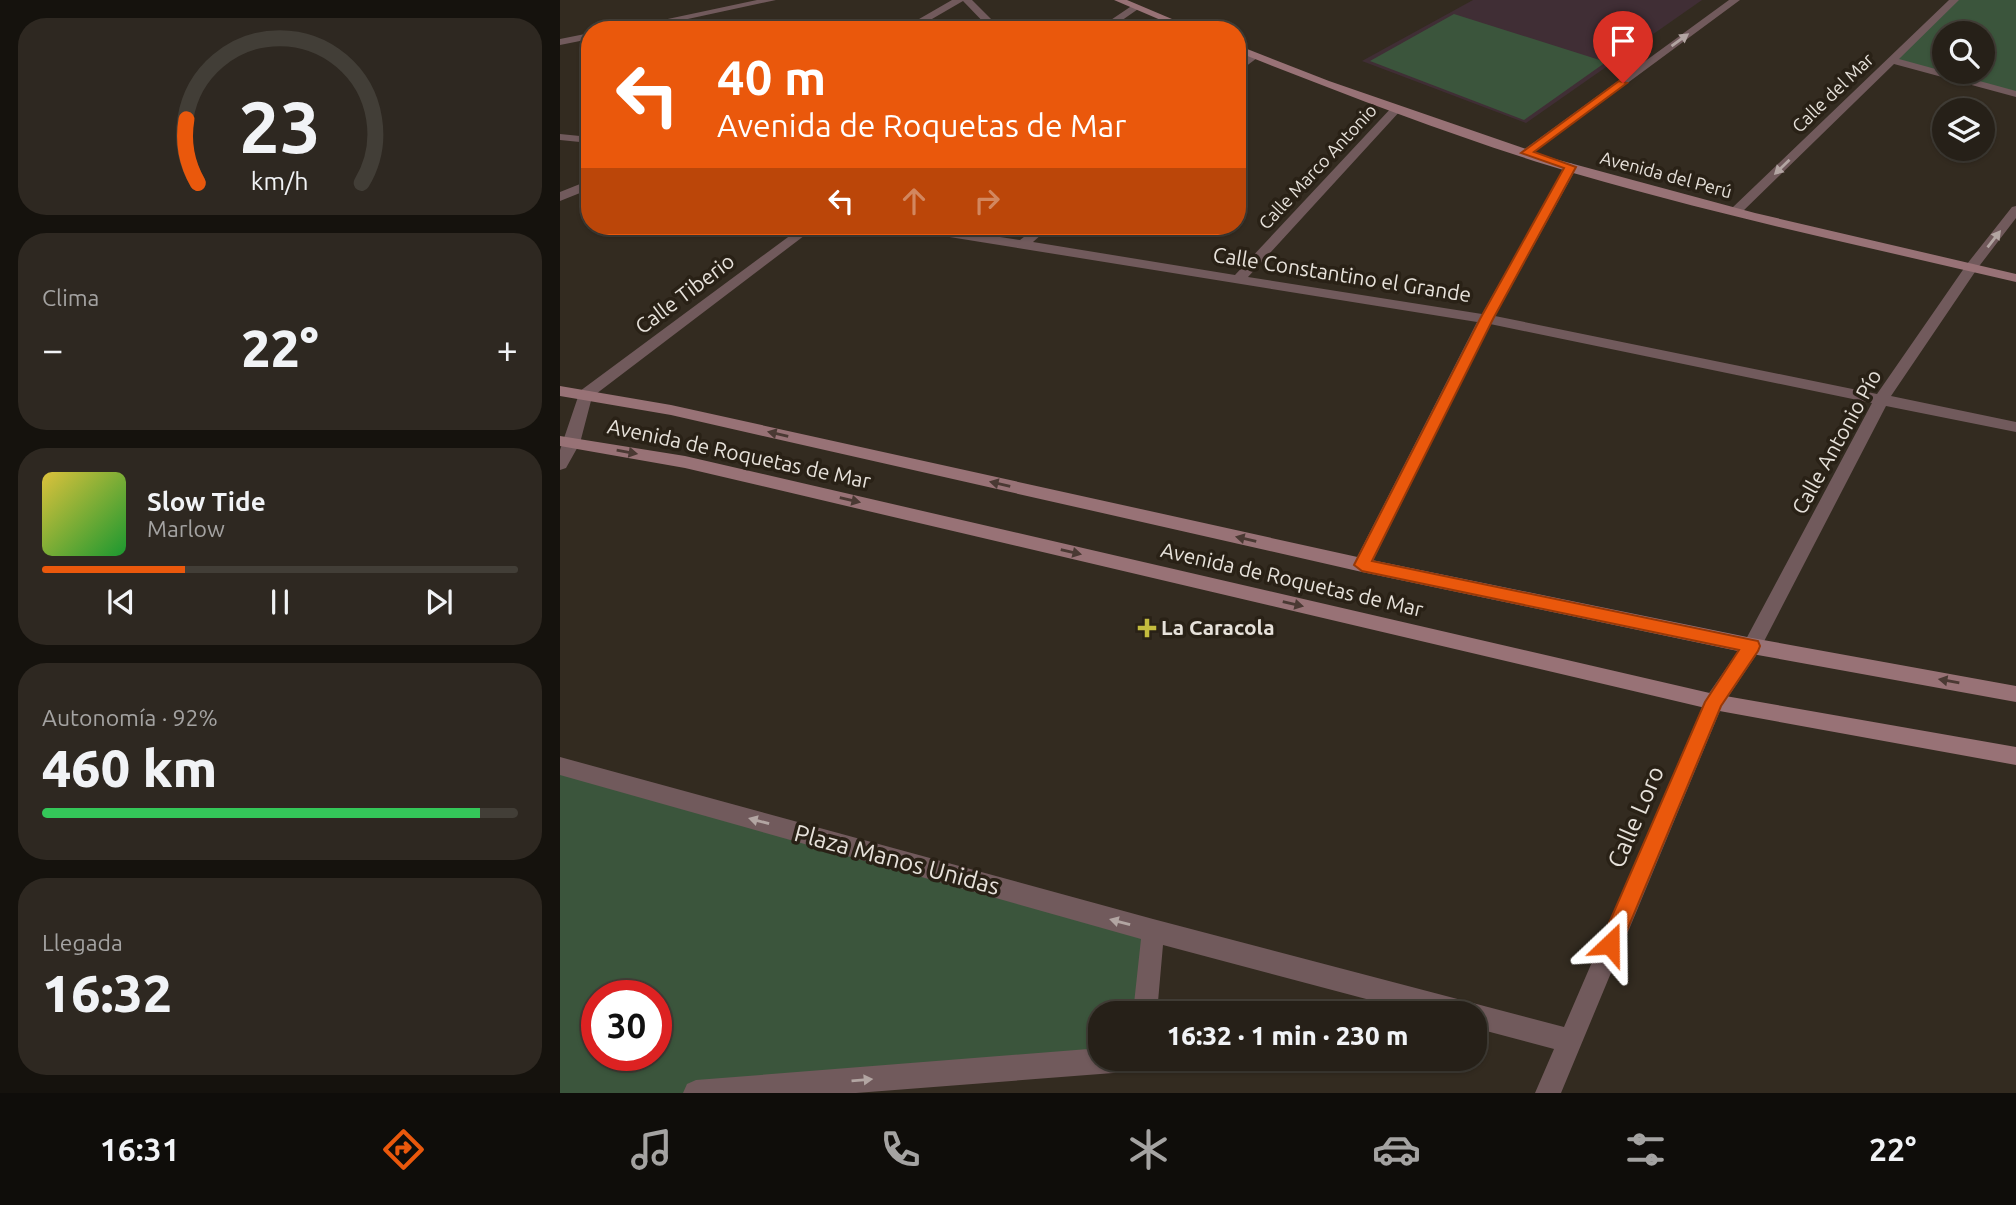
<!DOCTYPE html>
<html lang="es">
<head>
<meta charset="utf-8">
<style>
	:root { --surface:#262018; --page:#2e2821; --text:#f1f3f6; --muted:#a4a3a2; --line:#423e37; --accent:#ea580c }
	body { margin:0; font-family:Ubuntu,sans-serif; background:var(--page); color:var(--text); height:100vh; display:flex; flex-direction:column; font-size:26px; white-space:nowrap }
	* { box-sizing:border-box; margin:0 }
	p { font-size:23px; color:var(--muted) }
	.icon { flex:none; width:38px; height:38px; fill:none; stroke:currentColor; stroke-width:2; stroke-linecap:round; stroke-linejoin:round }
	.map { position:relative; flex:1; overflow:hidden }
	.drawer { display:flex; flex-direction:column; gap:18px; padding:18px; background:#15120d; width:560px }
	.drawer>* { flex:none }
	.hud { position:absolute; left:21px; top:21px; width:665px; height:214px; border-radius:28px; box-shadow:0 2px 5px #0004,0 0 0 2px var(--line); background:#ea580c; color:#fff; overflow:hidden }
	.tools { position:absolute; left:1372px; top:21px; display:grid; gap:14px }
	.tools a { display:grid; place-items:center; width:63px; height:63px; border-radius:50%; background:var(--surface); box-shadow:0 2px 5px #0004,0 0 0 2px var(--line); font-size:35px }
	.speed { position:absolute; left:21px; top:980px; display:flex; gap:14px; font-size:35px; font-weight:700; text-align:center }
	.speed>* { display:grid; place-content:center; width:91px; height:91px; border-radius:50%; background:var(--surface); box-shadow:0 2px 5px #0004,0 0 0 2px var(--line); line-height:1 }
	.speed .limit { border:10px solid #d22; background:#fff; color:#111 }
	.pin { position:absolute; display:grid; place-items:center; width:60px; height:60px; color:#fff; margin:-72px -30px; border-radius:50% 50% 50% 0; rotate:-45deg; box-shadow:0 0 7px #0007 }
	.pin .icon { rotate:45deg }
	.me { position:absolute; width:77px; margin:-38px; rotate:23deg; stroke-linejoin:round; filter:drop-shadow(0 0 5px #0008) }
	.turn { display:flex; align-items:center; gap:24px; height:147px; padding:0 21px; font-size:32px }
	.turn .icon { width:91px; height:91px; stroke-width:2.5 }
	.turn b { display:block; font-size:49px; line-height:60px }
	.lanes { display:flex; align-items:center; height:66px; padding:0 21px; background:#0003; justify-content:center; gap:35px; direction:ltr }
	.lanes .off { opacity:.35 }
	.big { font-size:52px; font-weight:800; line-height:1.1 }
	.drawer .widget { flex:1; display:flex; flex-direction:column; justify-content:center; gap:10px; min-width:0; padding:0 24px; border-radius:28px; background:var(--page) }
	.drawer .dial { align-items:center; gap:0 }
	.dial svg { height:182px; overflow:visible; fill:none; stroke:var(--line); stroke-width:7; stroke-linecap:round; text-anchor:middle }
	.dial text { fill:var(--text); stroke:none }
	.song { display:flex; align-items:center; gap:21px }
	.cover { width:84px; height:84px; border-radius:10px; background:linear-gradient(135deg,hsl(50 70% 55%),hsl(130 70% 35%)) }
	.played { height:7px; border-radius:4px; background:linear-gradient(90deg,var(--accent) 30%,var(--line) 30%) }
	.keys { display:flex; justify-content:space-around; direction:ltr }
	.heat { display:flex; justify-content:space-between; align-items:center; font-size:38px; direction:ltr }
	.charge { height:10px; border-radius:5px; background:linear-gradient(90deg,#34c759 92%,var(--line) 0) }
	.trip { position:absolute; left:528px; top:1001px; width:399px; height:70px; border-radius:28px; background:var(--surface); box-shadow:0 2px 5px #0004,0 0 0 2px var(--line); font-weight:800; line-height:70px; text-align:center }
	.tab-bar { display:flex; height:112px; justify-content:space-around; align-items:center; background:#0f0d0a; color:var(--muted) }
	.tab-bar .icon { width:49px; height:49px }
	.tab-bar .on { color:var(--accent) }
	.tab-bar b { font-size:32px; color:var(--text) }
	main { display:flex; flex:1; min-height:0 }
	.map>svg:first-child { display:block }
	.education { fill:#402e35 }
	.green { fill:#3b553c; fill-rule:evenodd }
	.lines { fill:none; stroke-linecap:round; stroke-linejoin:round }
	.street { fill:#715a5c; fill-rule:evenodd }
	.secondary { fill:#987276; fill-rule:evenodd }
	.oneway { fill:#b2a5a2 }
	.oneway2 { fill:#4a3933 }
	.route { fill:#ea580c; stroke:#983908; stroke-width:2 }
	.poi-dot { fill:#c4bc3e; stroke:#292116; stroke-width:2.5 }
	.labels { text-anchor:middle; stroke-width:7; stroke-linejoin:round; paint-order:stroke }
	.far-street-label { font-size:18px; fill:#e7e2db; stroke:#292116 }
	.street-label { font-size:21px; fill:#e7e2db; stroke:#292116 }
	.poi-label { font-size:21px; font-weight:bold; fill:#e7e2db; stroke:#292116; text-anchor:start }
	.near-street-label { font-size:24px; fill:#e7e2db; stroke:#292116 }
</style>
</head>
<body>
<main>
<section class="drawer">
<div class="widget dial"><svg viewBox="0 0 100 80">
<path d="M14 69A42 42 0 1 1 86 69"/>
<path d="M14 69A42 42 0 0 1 9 41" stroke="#ea580c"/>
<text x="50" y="56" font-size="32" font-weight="700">23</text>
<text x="50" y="72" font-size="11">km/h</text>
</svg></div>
<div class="widget"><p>Clima</p>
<div class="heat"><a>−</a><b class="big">22°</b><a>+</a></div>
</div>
<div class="widget">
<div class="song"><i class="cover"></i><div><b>Slow Tide</b><p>Marlow</p></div></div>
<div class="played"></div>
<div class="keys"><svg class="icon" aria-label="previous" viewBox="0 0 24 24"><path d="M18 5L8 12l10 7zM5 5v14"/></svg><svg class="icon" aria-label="pause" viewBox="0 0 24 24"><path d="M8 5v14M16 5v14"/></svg><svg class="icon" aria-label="next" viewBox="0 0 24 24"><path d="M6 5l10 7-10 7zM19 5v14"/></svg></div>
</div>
<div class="widget"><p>Autonomía · 92%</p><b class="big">460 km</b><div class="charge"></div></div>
<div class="widget"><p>Llegada</p><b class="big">16:32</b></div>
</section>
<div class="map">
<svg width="1456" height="1093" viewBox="0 0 1456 1093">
	<rect width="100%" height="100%" fill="#332b20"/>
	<path class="education" d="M 913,0 L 1142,0 L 966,123 L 802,61 Z"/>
	<path class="green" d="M 1394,0 L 1456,0 L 1456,94 L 1332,60 ZM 1384,33 L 1423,33 L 1423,72 L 1384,72 Z
		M 894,14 L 1046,62 L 964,120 L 810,61 Z
		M 0,766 L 593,931 L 585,1013 L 541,1013 L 541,1059 L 566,1059 L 136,1093 L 0,1093 ZM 37,996 L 96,996 L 96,1055 L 37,1055 Z"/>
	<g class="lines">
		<path class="street" d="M 197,0 L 216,0 L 77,30 L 56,30 Z
			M 392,0 L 412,0 L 442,30 L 431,30 L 403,1 L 353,30 L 340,30 Z
			M 1169,0 L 1180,0 L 970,155 L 962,155 L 962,151 Z
			M 1389,0 L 1399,0 L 1339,59 L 1456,91 L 1456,97 L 1334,64 L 1180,214 L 1172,214 L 1172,208 Z
			M 573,5 L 581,7 L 548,30 L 536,30 Z
			M 30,33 L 30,39 L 0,45 L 0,39 Z
			M 692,53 L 701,55 L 677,73 L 677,65 Z
			M 837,105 L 843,108 L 841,110 L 688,277 L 922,314 L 1005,167 L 1011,163 L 1017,167 L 935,316 L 1317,394 L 1407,264 L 1452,207 L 1456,206 L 1456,218 L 1417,269 L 1331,396 L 1456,422 L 1456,432 L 1326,406 L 1199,651 L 1162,706 L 1001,1093 L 975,1093 L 994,1049 L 915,1028 L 915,1013 L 859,1013 L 603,945 L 597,1013 L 573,1013 L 581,939 L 0,775 L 0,757 L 593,919 L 1004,1027 L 1147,696 L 1185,641 L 1312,403 L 930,324 L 811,565 L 808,570 L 796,570 L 793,565 L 917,322 L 346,230 L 340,226 L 368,226 L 460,240 L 478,226 L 491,226 L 473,242 L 675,275 L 833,106 Z
			M 0,134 L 30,137 L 30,143 L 0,140 Z
			M 30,180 L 30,189 L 0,201 L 0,192 Z
			M 243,226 L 257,226 L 32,397 L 20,443 L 6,468 L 0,470 L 0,450 L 20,391 Z
			M 541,1048 L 541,1059 L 578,1059 L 575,1068 L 566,1072 L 296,1093 L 123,1093 L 127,1084 L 136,1080 Z"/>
		<path class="secondary" d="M 554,0 L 567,0 L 638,30 L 624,30 Z
			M 677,45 L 769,81 L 995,159 L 1195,213 L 1456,274 L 1456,282 C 1299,245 1141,212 987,165 C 882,132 779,92 677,52 Z
			M 0,386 L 111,405 L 802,558 L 1192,638 L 1456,686 L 1456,702 L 1192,654 L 802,572 L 111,415 L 0,396 Z
			M 0,436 L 125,456 L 1154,694 L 1456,747 L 1456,765 L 1154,710 L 125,468 L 0,446 Z"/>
	</g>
	<defs><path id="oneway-solid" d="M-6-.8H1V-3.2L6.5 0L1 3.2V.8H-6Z" transform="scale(1.75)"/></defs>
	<g class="oneway">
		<use href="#oneway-solid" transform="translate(1120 40) rotate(-36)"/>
		<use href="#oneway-solid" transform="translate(1222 167) rotate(136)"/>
		<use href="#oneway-solid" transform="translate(1434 239) rotate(-52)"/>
		<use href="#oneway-solid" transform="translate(199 821) rotate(-165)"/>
		<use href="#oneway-solid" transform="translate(560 922) rotate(-165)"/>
		<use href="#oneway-solid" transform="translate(302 1080) rotate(-5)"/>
	</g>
	<g class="oneway2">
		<use href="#oneway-solid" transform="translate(218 434) rotate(-167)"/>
		<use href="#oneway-solid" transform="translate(67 452) rotate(10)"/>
		<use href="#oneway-solid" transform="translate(440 484) rotate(-167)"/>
		<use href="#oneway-solid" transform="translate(290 500) rotate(13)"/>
		<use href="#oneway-solid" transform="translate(686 539) rotate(-167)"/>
		<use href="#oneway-solid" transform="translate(511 552) rotate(13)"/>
		<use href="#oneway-solid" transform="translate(733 604) rotate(13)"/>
		<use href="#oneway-solid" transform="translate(1389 681) rotate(-170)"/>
	</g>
	<path class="route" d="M 1059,81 L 1067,83 L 974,152 L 1016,167 L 933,319 L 812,561 L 1198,641 L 1200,646 L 1198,651 L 1161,706 L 1058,952 L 1050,955 L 1043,952 L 1040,944 L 1043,937 L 1145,702 L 1179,650 L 802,571 L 794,565 L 920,319 L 1004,168 L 961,153 Z"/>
	<path class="poi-dot" d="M583.5 617.5h7v7h7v7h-7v7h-7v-7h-7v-7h7z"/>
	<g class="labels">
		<g class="far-street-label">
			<text transform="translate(1273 93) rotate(-44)" y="6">Calle del Mar</text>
			<text transform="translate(758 167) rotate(-47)" y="6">Calle Marco Antonio</text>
			<text transform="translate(1106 175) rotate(15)" y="6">Avenida del Perú</text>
		</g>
		<g class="street-label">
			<text transform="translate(782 275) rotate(9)" y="7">Calle Constantino el Grande</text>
			<text transform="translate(125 294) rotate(-37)" y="7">Calle Tiberio</text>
			<text transform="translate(1277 442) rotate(-61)" y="7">Calle Antonio Pío</text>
			<text transform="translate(179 454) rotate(12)" y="7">Avenida de Roquetas de Mar</text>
			<text transform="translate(732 580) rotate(13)" y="7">Avenida de Roquetas de Mar</text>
		</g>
		<g class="poi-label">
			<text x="601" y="635">La Caracola</text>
		</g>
		<g class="near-street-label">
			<text transform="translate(1076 817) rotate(-67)" y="8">Calle Loro</text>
			<text transform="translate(337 860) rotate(15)" y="8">Plaza Manos Unidas</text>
		</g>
	</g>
</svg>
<div class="tools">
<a><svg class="icon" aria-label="search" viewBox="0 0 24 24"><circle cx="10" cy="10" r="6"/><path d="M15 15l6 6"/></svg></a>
<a><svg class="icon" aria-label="layers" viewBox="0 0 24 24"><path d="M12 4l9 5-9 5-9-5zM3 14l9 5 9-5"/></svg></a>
</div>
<div class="speed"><div class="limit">30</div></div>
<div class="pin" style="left:1063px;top:83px;background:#d93025"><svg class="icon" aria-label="arrive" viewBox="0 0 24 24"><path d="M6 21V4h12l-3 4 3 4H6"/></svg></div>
<svg class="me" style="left:1050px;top:944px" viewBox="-20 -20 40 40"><path d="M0-17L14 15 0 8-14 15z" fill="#ea580c" stroke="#fff" stroke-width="4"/></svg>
<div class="trip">16:32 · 1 min · 230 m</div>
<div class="hud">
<div class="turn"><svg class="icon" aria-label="left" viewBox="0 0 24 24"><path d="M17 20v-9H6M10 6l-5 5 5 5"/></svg><div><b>40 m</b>Avenida de Roquetas de Mar</div></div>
<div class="lanes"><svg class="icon" aria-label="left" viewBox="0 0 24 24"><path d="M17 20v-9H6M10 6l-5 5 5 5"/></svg><svg class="icon off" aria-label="ahead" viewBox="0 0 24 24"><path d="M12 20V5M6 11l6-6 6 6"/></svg><svg class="icon off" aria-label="right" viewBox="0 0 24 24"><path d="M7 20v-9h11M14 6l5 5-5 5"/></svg></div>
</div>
</div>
</main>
<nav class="tab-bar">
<b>16:31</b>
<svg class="icon on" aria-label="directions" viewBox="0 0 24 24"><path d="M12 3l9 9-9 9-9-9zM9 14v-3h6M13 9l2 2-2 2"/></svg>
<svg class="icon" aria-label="music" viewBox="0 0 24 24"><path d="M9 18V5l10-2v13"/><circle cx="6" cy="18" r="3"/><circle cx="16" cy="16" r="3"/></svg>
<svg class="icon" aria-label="phone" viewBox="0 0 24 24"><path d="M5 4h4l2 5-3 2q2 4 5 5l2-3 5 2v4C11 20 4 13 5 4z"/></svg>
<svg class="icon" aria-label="climate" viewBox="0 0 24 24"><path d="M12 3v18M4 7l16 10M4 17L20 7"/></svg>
<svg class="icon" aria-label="car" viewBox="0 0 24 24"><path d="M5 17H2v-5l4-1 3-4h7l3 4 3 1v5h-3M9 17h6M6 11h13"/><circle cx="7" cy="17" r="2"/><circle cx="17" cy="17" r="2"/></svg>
<svg class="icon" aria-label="filters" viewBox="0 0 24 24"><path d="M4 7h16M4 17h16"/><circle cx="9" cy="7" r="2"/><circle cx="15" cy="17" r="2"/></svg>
<b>22°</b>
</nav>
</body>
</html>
